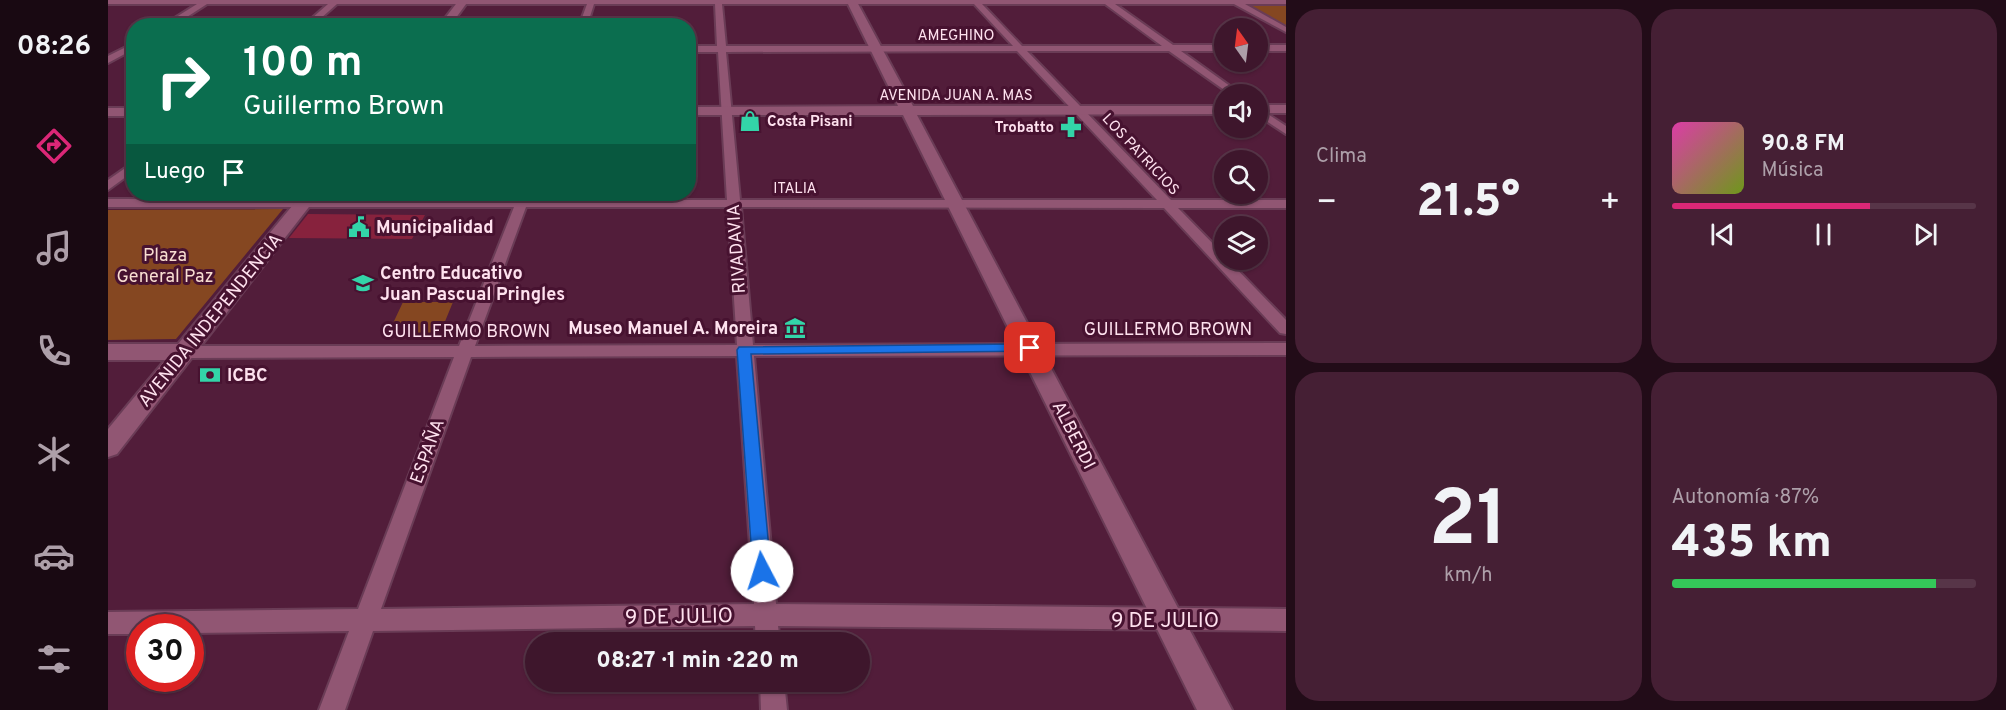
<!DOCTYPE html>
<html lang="es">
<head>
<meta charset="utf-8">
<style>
	:root { --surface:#3e162c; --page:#451f34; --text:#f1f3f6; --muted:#ad9fa9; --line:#573548; --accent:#db2777 }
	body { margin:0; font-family:Overpass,sans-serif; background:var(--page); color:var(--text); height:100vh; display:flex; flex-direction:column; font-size:22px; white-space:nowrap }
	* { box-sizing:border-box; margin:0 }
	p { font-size:20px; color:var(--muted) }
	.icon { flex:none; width:33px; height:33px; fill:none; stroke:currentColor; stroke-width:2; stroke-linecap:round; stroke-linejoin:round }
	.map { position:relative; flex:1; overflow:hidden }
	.drawer { display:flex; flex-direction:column; gap:9px; padding:9px; background:#220c18; width:720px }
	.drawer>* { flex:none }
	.top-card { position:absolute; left:18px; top:18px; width:570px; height:183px; border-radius:24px; box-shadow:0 2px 4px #0004,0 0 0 2px var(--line); background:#0b6e4f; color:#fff; overflow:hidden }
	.needle { width:39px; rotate:346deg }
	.controls { position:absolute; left:1106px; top:18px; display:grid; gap:12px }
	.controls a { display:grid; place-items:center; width:54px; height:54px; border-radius:50%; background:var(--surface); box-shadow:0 2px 4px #0004,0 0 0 2px var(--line); font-size:30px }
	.speed { position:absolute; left:18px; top:614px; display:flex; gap:12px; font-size:30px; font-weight:700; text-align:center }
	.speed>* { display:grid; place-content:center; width:78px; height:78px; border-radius:50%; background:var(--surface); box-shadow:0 2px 4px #0004,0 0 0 2px var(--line); line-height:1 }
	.speed .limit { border:9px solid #d22; background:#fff; color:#111 }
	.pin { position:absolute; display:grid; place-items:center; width:51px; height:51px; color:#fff; margin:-26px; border-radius:12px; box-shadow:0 3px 9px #0006 }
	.me { position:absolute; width:66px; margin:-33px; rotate:355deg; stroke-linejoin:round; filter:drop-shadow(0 0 4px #0008) }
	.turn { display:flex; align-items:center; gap:21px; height:126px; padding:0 18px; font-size:27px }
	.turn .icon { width:78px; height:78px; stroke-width:2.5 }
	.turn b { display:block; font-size:42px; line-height:51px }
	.then { display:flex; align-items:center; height:57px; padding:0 18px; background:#0003; gap:12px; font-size:22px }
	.big { font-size:45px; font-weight:800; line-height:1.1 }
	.drawer .widget { flex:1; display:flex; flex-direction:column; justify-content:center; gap:9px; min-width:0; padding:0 21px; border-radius:24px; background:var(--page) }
	.drawer .dial { align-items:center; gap:0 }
	.dial b { font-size:78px; line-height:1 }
	.song { display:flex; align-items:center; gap:18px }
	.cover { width:72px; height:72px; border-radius:9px; background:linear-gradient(135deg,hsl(320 70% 55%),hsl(80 70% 35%)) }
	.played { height:6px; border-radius:3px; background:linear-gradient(90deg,var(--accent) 65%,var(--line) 65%) }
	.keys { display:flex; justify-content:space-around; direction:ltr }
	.heat { display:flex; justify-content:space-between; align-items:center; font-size:33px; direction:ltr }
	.charge { height:9px; border-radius:4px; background:linear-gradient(90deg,#34c759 87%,var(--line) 0) }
	.drawer .tiles { flex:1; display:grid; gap:9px; grid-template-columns:repeat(2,1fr) }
	.trip { position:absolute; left:417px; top:632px; width:345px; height:60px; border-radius:30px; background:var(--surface); box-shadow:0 2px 4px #0004,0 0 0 2px var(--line); font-weight:800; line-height:60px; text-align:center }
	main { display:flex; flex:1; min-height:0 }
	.tab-bar { display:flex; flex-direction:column; width:108px; justify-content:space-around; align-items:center; background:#190912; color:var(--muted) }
	.tab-bar .icon { width:42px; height:42px }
	.tab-bar .current { color:var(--accent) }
	.tab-bar b { font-size:27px; color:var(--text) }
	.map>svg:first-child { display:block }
	.green { fill:#854721 }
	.building { fill:#87223d }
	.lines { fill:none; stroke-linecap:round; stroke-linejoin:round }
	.street-casing { stroke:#6a3c56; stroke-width:4 }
	.secondary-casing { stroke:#6a3c56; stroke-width:4 }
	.street { fill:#915673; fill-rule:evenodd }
	.secondary { fill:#915673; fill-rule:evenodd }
	.route { fill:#1a73e8; stroke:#114b97; stroke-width:1.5 }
	.labels { text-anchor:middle; stroke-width:6; stroke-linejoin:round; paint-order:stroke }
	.far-street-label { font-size:15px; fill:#fee1ee; stroke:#471230 }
	.far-poi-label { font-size:15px; font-weight:bold; fill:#fee1ee; stroke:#471230; text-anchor:start }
	.poi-label { font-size:18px; font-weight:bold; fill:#fee1ee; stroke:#471230; text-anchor:start }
	.street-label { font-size:18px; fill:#fee1ee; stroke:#471230 }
	.park-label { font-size:18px; fill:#f8ded1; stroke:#471230 }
	.near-street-label { font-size:21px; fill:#fee1ee; stroke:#471230 }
</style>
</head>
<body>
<main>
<nav class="tab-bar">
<b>08:26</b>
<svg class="icon current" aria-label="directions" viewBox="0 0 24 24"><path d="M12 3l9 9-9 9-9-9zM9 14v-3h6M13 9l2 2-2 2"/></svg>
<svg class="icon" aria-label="music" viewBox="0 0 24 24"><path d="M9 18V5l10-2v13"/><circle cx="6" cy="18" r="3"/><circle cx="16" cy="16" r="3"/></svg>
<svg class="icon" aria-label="phone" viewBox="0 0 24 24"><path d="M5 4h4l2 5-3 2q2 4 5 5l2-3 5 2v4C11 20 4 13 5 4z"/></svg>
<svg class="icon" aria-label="climate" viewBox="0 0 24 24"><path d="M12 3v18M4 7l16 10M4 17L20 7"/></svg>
<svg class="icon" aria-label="car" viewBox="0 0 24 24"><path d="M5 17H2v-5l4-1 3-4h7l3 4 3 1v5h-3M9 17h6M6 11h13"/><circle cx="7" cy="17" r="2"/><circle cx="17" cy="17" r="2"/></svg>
<svg class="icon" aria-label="filters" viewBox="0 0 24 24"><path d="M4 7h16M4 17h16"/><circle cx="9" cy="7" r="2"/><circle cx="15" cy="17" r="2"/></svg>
</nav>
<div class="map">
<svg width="1178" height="710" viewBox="0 0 1178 710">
	<rect width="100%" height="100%" fill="#521d3a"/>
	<path class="green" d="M 1134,3 L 1178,3 L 1178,26 Z
		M 175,209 L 68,339 L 0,340 L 0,210 Z
		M 295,302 L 345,302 L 331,336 L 279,336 Z"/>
	<path class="building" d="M 200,214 L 317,215 L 304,239 L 181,238 Z"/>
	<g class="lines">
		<defs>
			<path id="street" d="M 0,0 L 1178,0 L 1178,4 L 1137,4 L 1178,27 L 1178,32 L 1126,4 L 1007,4 L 1065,45 L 1116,45 L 1116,51 L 1073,51 L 1133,94 L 1122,94 L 1061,51 L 919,51 L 1063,200 L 1178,200 L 1178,208 L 1070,208 L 1116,255 L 1116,260 L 1120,260 L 1178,320 L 1178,334 L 1172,333 L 1056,208 L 633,207 L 645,345 L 1178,343 L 1178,355 L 646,356 L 668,604 L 1178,609 L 1178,631 L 670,626 L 672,642 L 648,642 L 647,626 L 265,631 L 237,710 L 211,710 L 241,631 L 82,633 L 82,627 L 32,627 L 32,634 L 0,634 L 0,612 L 250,609 L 346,357 L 78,358 L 72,356 L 70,352 L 72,348 L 78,346 L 351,346 L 406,207 L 0,207 L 0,199 L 409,200 L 411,194 L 423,194 L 421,200 L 619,200 L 610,52 L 580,52 L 580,46 L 609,46 L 607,4 L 486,4 L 479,26 L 471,26 L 479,4 L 229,4 L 204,26 L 195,26 L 220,4 L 99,4 L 65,26 L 54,26 L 89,4 L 0,4 ZM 614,4 L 866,4 L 905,46 L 618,46 ZM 874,4 L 997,4 L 1054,46 L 914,46 ZM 909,51 L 1049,200 L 632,200 L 618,52 ZM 418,207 L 620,207 L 629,345 L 367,346 ZM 629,356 L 646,604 L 273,609 L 363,357 Z
				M 26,43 L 26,49 L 0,63 L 0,56 Z
				M 1149,45 L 1178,45 L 1178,51 L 1149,51 Z
				M 1149,107 L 1178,126 L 1178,134 L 1149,115 Z
				M 26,162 L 26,171 L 0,190 L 0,180 Z
				M 652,681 L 676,681 L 679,710 L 653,710 Z"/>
			<path id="secondary" d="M 351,0 L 361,0 L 342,26 L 331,26 Z
				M 738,0 L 748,0 L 805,106 L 1116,106 L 1116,114 L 809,115 L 1124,710 L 1089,710 L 795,115 L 580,115 L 580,107 L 790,106 Z
				M 1149,105 L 1178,105 L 1178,113 L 1149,113 Z
				M 0,108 L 26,108 L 26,116 L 0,116 Z
				M 194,194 L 211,194 L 9,454 L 0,457 L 0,429 L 57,360 L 0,360 L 0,344 L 70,344 Z"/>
		</defs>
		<use href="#street" class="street-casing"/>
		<use href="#secondary" class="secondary-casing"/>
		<use href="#street" class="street"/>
		<use href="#secondary" class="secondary"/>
	</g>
	<path class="route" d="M 922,344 L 928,348 L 926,351 L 643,354 L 663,571 L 660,577 L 654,579 L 647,577 L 645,571 L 629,350 L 631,347 Z"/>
	<defs>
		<symbol id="shop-bare" viewBox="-9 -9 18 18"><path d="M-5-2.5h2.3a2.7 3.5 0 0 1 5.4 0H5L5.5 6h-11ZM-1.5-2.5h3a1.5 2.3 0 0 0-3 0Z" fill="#33d4a8" stroke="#471230" stroke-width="2.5" paint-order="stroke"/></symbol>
		<symbol id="pharmacy-bare" viewBox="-9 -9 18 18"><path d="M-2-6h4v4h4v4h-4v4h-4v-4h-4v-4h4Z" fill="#33d4a8" stroke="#471230" stroke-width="2.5" paint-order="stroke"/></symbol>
		<symbol id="civic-bare" viewBox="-9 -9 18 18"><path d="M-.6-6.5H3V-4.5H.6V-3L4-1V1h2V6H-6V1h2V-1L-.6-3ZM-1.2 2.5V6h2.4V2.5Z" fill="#33d4a8" stroke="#471230" stroke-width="2.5" paint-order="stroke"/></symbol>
		<symbol id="school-bare" viewBox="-9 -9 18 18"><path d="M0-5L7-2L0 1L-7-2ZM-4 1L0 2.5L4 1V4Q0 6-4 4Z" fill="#33d4a8" stroke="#471230" stroke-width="2.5" paint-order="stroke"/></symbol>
		<symbol id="museum-bare" viewBox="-9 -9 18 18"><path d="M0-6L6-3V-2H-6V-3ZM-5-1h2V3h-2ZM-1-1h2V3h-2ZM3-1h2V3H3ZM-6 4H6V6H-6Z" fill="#33d4a8" stroke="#471230" stroke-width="2.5" paint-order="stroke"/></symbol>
		<symbol id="bank-bare" viewBox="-9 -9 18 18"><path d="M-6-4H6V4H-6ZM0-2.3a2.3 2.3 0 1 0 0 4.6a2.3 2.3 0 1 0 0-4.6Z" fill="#33d4a8" stroke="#471230" stroke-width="2.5" paint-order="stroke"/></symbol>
	</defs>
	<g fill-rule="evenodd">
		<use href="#shop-bare" x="627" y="106" width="30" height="30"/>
		<use href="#pharmacy-bare" x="948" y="112" width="30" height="30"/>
		<use href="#civic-bare" x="236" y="212" width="30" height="30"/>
		<use href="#school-bare" x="240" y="268" width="30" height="30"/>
		<use href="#museum-bare" x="672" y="313" width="30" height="30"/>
		<use href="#bank-bare" x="87" y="360" width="30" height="30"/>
	</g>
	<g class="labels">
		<g class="far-street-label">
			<text x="848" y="40">AMEGHINO</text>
			<text x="848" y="100">AVENIDA JUAN A. MAS</text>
			<text transform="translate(1033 154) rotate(47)" y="5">LOS PATRICIOS</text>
			<text x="687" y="193">ITALIA</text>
		</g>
		<g class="far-poi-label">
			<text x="659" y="126">Costa Pisani</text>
			<text x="946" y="132" text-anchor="end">Trobatto</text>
		</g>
		<g class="poi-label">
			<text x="268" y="233">Municipalidad</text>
			<text x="272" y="279">Centro Educativo<tspan x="272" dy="21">Juan Pascual Pringles</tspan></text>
			<text x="670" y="334" text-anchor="end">Museo Manuel A. Moreira</text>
			<text x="119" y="381">ICBC</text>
		</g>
		<g class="street-label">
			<text transform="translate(628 249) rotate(-94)" y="6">RIVADAVIA</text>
			<text transform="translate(102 320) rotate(-51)" y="6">AVENIDA INDEPENDENCIA</text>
			<text x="1060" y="335">GUILLERMO BROWN</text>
			<text x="358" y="337">GUILLERMO BROWN</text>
			<text transform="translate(966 435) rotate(63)" y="6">ALBERDI</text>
			<text transform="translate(319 451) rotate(-70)" y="6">ESPAÑA</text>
		</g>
		<g class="park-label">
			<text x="57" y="261">Plaza<tspan x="57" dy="21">General Paz</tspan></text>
		</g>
		<g class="near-street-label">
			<text transform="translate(571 616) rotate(-1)" y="7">9 DE JULIO</text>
			<text x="1057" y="627">9 DE JULIO</text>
		</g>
	</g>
</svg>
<div class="controls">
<a><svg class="needle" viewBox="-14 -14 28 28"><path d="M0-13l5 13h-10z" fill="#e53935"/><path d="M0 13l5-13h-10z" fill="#ad9fa9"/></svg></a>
<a><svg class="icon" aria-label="sound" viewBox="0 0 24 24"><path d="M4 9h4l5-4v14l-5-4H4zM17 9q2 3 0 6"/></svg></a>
<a><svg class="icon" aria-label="search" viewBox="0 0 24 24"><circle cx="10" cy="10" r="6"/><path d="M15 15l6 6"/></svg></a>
<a><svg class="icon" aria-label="layers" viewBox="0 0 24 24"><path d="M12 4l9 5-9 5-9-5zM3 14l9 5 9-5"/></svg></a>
</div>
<div class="speed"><div class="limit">30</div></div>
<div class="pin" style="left:922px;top:348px;background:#d93025"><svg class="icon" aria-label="arrive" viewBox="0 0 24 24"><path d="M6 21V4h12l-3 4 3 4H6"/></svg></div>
<svg class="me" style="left:654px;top:571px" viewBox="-20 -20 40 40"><circle r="19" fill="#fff"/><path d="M0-13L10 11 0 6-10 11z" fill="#1a73e8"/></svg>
<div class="trip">08:27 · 1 min · 220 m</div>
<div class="top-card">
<div class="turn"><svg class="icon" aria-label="right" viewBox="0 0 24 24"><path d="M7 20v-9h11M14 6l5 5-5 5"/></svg><div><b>100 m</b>Guillermo Brown</div></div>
<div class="then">Luego<svg class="icon" aria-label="arrive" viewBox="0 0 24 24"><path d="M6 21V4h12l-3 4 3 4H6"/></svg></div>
</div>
</div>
<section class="drawer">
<div class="tiles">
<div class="widget"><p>Clima</p>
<div class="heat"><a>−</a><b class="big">21.5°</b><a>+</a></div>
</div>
<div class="widget">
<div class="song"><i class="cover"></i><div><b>90.8 FM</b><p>Música</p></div></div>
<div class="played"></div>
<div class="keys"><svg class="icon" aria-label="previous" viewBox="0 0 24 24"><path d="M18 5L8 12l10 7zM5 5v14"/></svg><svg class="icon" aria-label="pause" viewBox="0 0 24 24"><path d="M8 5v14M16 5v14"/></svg><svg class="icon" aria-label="next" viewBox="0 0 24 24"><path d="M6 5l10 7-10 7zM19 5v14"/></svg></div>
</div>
<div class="widget dial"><b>21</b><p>km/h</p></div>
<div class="widget"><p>Autonomía · 87%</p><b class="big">435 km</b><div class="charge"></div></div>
</div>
</section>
</main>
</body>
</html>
